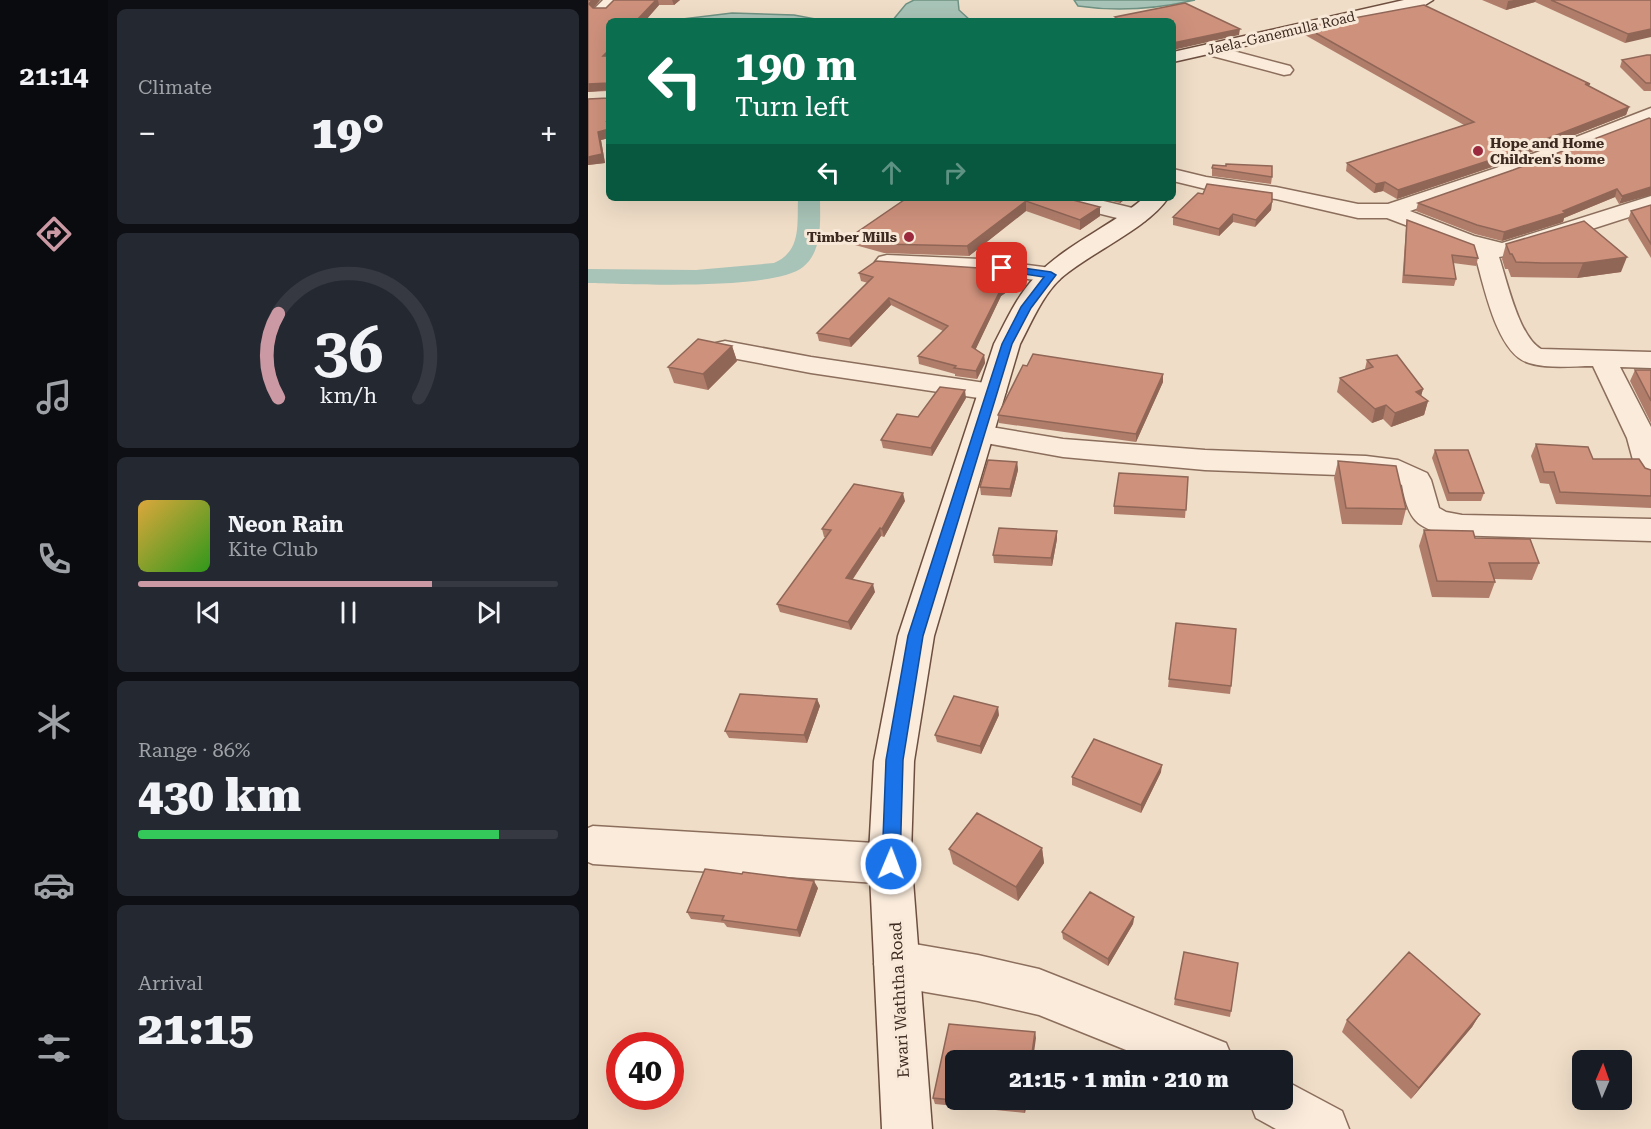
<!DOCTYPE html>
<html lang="en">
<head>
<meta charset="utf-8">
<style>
	:root { --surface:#171b24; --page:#242831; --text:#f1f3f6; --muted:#9ea1a6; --line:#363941; --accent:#cb99a3 }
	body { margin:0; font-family:"Roboto Serif",serif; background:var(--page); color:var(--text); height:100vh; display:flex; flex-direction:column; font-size:22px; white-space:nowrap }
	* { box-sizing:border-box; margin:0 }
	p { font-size:20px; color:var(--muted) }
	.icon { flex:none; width:33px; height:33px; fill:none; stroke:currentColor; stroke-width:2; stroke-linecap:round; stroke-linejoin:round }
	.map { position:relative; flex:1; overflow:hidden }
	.panel { display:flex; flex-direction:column; gap:9px; padding:9px; background:#0d0f14; width:480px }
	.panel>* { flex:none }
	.top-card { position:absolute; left:18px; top:18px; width:570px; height:183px; border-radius:9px; box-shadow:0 6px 24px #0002; background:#0b6e4f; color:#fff; overflow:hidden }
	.needle { width:39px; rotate:2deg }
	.tools { position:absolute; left:984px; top:1050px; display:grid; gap:12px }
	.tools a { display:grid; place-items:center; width:60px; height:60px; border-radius:9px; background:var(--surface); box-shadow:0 6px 24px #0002; font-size:30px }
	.speed { position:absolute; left:18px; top:1032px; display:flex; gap:12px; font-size:30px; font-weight:700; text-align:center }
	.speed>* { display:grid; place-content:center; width:78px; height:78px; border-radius:50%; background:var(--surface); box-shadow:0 6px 24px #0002; line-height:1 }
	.speed .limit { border:9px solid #d22; background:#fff; color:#111 }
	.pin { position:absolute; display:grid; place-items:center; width:51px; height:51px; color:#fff; margin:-26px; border-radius:12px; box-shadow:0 3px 9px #0006 }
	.me { position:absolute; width:66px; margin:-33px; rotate:1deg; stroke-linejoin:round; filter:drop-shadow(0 0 4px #0008) }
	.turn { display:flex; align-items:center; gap:21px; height:126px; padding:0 30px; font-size:27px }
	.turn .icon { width:78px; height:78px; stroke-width:2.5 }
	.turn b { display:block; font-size:42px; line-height:51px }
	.lanes { display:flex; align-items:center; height:57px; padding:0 30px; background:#0003; justify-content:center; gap:30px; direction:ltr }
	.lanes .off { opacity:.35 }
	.big { font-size:45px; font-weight:800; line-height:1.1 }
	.panel .widget { flex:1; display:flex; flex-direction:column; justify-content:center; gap:9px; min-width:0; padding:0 21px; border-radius:9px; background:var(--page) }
	.panel .dial { align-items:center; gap:0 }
	.dial svg { height:156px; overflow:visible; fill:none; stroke:var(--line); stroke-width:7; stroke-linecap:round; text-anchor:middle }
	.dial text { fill:var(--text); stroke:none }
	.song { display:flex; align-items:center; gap:18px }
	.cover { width:72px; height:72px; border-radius:9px; background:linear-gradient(135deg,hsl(40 70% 55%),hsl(110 70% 35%)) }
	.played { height:6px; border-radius:3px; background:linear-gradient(90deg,var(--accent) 70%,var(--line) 70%) }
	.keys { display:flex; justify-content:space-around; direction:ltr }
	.heat { display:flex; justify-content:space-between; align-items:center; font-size:33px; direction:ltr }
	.charge { height:9px; border-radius:4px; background:linear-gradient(90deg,#34c759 86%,var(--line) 0) }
	.trip { position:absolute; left:357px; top:1050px; width:348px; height:60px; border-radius:9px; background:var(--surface); box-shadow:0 6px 24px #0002; font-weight:800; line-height:60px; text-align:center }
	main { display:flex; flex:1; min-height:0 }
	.menu { display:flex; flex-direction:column; width:108px; justify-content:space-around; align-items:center; background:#090b0e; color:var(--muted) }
	.menu .icon { width:42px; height:42px }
	.menu .on { color:var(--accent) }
	.menu b { font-size:27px; color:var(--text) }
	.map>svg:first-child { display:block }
	.water { fill:#a8c3b7; stroke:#6e9283; stroke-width:1.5 }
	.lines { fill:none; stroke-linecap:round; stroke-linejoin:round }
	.canal { fill:#a8c3b7; fill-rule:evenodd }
	.street-casing { stroke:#8c6e5c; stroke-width:3 }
	.secondary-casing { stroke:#6e4f3f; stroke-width:3 }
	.street { fill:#faebdb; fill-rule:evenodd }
	.secondary { fill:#faebdb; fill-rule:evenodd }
	.wall { fill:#b17d6b }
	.shaded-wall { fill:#906657 }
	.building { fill:#ce917c; stroke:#906657; stroke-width:1.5 }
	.route { fill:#1a73e8; stroke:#114b97; stroke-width:1.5 }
	.poi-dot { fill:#9c2a3e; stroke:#f7e8d7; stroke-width:2 }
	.labels { text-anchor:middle; stroke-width:6; stroke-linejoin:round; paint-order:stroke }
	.far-street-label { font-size:14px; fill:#3c2920; stroke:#f7e8d7 }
	.far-poi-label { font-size:14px; font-weight:bold; fill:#3c2920; stroke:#f7e8d7; text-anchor:start }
	.street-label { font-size:16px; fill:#3c2920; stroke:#f7e8d7 }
</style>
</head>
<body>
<main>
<nav class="menu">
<b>21:14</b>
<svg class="icon on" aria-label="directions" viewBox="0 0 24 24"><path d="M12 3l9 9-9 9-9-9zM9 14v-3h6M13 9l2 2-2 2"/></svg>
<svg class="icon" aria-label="music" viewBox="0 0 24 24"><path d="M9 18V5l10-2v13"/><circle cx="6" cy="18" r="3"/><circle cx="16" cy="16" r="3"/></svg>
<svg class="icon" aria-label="phone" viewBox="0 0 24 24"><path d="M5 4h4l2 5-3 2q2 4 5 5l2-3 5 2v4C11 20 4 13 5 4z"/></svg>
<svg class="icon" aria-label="climate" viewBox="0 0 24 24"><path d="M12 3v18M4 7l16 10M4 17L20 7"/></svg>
<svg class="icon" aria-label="car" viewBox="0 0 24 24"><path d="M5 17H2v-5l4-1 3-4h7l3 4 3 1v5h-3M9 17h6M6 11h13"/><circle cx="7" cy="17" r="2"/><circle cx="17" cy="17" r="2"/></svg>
<svg class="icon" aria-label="filters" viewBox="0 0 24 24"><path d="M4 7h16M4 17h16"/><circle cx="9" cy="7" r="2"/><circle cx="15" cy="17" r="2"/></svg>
</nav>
<section class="panel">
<div class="widget"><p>Climate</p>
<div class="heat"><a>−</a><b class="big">19°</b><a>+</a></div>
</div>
<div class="widget dial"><svg viewBox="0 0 100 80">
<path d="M14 69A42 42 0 1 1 86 69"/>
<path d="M14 69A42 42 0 0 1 14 26" stroke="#cb99a3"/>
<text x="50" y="56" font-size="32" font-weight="700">36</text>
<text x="50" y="72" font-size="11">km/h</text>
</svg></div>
<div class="widget">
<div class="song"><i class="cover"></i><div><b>Neon Rain</b><p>Kite Club</p></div></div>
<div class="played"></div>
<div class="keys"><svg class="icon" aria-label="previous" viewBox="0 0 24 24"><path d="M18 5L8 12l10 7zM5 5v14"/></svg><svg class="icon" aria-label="pause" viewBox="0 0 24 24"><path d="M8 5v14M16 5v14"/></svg><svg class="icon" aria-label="next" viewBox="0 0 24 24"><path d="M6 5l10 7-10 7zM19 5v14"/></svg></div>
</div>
<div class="widget"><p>Range · 86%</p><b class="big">430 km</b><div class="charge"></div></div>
<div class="widget"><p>Arrival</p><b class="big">21:15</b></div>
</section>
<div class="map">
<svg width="1063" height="1129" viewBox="0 0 1063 1129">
	<rect width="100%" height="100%" fill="#efddc7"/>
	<path class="water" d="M 326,0 L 370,0 L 371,10 L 383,21 L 304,21 L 318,4 Z
		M 486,0 L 607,0 C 568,9 530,12 490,6 Z
		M 144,13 L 206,15 L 238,21 L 78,21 Z"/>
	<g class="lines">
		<path class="canal" d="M 210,198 L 232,198 C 232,221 235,251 215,267 C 185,291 42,284 0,283 L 0,269 L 108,270 L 186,263 C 214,251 209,224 210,198 Z"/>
		<defs>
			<path id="street" d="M 15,0 L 32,0 L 19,13 L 7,13 L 5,10 Z
				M 619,44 L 702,66 L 705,70 L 702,74 L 696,75 L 613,53 L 611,49 Z
				M 1063,108 L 1063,121 L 922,176 L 822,211 L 886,236 L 914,243 L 1063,196 L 1063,210 L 923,255 L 911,257 C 919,281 931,337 953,349 L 1063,352 L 1063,368 L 1032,367 L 1063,427 L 1063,481 L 1052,478 L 1048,471 L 1039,438 L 1005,366 C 985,366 960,369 941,363 C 908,354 895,281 886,251 L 799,218 L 770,218 L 688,199 L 618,189 L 585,181 L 585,169 L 618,177 L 688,187 L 770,204 L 800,204 L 908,168 Z
				M 466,198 L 503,198 L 557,211 L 560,216 L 557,221 L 549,223 L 469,203 Z
				M 299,255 L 392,259 L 463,268 L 471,270 L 475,275 L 471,280 L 463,282 L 392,273 L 291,267 L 287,262 L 291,257 Z
				M 137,341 L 223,357 L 404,384 L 414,386 L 418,392 L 414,398 L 404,400 L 223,373 L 128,355 L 124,349 L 128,343 Z
				M 391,425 L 475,439 L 617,450 L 778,456 L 810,460 L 839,473 L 843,480 L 851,508 L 858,512 L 874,515 L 1063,519 L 1063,541 L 861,535 C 828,528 820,519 814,485 L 803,479 L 778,476 L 617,470 L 475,457 L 381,440 L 377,434 L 381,428 Z
				M 5,826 L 303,844 L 318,850 L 324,864 L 318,878 L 303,884 L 5,864 L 0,862 L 0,828 Z
				M 309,941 L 390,955 L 451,969 L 638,1043 L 645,1060 L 563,1060 L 451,1015 L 390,1001 L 309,987 L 293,980 L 286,964 L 293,948 Z
				M 694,1079 L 754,1111 L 761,1129 L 688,1129 L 668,1118 L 661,1100 L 694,1100 Z"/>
			<path id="secondary" d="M 816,0 L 845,0 L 837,5 L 585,62 L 585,52 Z
				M 556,198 L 580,198 C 559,229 503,252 473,278 C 454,296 444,321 432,344 L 346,636 L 326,761 L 323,854 L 344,1129 L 294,1129 L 281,854 L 286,761 L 310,636 L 406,344 C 418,321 429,296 447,277 C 478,244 522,227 556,198 Z"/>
		</defs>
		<use href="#street" class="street-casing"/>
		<use href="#secondary" class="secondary-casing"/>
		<use href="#street" class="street"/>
		<use href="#secondary" class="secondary"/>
	</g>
	<path class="wall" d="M 0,0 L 12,0 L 6,8 L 18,8 L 26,0 L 92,0 L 86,5 L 71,5 L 57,21 L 21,21 L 21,138 L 13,140 L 17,163 L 0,165 L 0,99 L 20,98 L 20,91 L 0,92 Z
		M 894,0 L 1063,0 L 1037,43 L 947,2 L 918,10 Z
		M 717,27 L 1002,84 L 1001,86 L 1041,107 L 1038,115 L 907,166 L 809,199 L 795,191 L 786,193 L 758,171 L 759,163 L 876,125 L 717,35 Z
		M 1063,55 L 1063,91 L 1056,91 L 1032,67 L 1034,60 Z
		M 1063,119 L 1031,204 L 1027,197 L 976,218 L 975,222 L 914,241 L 887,234 L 828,211 L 830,203 L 925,170 Z
		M 624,168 L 684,177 L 683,184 L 624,176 Z
		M 615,194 L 684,202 L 683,210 L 667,227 L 645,222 L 631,236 L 585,225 L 585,217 Z
		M 380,198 L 512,207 L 512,216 L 492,230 L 438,211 L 381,256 L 296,253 L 267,245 L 265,235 Z
		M 512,198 L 539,198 L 532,203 Z
		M 1063,205 L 1063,258 L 1040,220 L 1043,211 Z
		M 819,220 L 890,258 L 888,266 L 865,263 L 868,279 L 866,286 L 814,283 L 818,228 Z
		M 918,244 L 1033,272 L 989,278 L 923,277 L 920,269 L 917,269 L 914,259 Z
		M 271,273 L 435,274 L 435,281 L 413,296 L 387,350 L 396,355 L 397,363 L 389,379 L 367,376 L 367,374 L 331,364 L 330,356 L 355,331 L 303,305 L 263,347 L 231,341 L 229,333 L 280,283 L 273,281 Z
		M 144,346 L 149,361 L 120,390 L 86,383 L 80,367 Z
		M 779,360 L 835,389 L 833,396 L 840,401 L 836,415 L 803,427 L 795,419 L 784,423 L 749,392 L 752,378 L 777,369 Z
		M 1047,370 L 1063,370 L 1063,423 L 1042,381 Z
		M 575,382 L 548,442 L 411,423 L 410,415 Z
		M 378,398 L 344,456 L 295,448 L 293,440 Z
		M 948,444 L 1005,459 L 1063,470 L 1063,508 L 968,504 L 961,484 L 952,483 L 943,456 Z
		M 847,450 L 896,493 L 893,501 L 859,501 L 844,458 Z
		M 750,461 L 818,509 L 814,525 L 754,524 L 746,478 Z
		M 429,462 L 430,470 L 423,497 L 393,495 L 392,487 Z
		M 600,477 L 597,518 L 526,514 L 526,506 Z
		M 317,501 L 296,537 L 293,536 L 265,579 L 287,592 L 263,630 L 192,612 L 189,604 L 238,537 L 236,537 L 234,529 Z
		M 836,530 L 887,538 L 951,563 L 944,580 L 906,579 L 907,582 L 901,598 L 844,597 L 831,546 Z
		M 469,531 L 469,539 L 464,566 L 406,563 L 405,555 Z
		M 581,679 L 643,686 L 642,694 L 580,687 Z
		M 229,699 L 232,706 L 219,743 L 141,738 L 137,731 Z
		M 411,715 L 393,754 L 349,742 L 347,735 Z
		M 573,772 L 553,813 L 484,785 L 484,777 Z
		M 454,848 L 456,863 L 430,901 L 365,864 L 361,849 Z
		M 230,888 L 212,937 L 139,927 L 136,923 L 103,919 L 99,912 Z
		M 546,917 L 545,924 L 520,966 L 475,939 L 474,932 Z
		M 587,999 L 643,1011 L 642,1017 L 586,1005 Z
		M 892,1014 L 884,1027 L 823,1099 L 754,1032 L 759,1020 Z
		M 448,1038 L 368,1100 L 439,1100 L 437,1113 L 347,1104 L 345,1098 Z"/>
	<path class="shaded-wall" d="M 4,0 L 12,0 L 3,11 L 1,4 Z
		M 68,0 L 70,0 L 71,5 L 57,21 L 48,21 Z
		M 84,0 L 92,0 L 86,5 Z
		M 926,0 L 948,0 L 947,2 L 918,10 L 920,1 Z
		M 652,29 L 651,35 L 585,50 L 585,43 Z
		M 1063,29 L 1063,37 L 1037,43 L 1040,34 Z
		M 21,50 L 21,60 L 15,56 Z
		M 20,83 L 21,90 L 0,92 L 0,84 Z
		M 1041,107 L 1038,115 L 907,166 L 809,199 L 810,190 Z
		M 21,129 L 21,138 L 13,140 L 17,163 L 0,165 L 0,157 L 10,132 Z
		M 797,182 L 795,191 L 786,193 L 788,184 Z
		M 1063,187 L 1063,195 L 1031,204 L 1034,196 Z
		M 1029,189 L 1027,197 L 976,218 L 975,222 L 914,241 L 916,232 L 975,211 Z
		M 532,198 L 539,198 L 532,203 Z
		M 438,201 L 438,211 L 381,256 L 379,246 Z
		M 684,202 L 683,210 L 667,227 L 668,220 Z
		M 512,207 L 512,216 L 492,230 L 492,220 Z
		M 645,214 L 645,222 L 631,236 L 631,229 Z
		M 1039,257 L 1033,272 L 989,278 L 995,263 Z
		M 435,274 L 435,281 L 413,296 L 385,355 L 384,347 L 413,289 Z
		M 301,298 L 303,305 L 263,347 L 261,339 Z
		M 144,346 L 149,361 L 120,390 L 115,374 Z
		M 396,355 L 397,363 L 389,379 L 388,371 Z
		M 575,374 L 575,382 L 548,442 L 548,434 Z
		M 835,389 L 831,403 L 828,392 Z
		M 377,390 L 378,398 L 344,456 L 343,448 Z
		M 840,401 L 836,415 L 803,427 L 807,413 Z
		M 798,405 L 795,419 L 784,423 L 787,409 Z
		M 429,462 L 430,470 L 423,497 L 422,489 Z
		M 315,493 L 317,501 L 296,537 L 294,529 Z
		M 292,528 L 293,536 L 260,586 L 258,578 Z
		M 469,531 L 469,539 L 464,566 L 463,558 Z
		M 285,584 L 287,592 L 263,630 L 260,622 Z
		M 229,699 L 232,706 L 219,743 L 216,735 Z
		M 410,707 L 411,715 L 393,754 L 392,746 Z
		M 574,765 L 573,772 L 553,813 L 553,805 Z
		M 454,848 L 456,863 L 430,901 L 428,887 Z
		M 226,881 L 230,888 L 212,937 L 209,930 Z
		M 546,917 L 545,924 L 520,966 L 520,959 Z
		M 892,1014 L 884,1027 L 823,1099 L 831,1088 Z
		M 447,1032 L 448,1038 L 445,1060 L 443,1060 Z
		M 437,1100 L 439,1100 L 437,1113 L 435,1107 Z"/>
	<path class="building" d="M 0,0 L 4,0 L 1,4 L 5,8 L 18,8 L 26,0 L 68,0 L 48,21 L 21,21 L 21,50 L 15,56 L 21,56 L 21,122 L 19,122 L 21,124 L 21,129 L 10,132 L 14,154 L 0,157 L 0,99 L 20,98 L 20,83 L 0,84 Z
		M 963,0 L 1063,0 L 1063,29 L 1040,34 Z
		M 597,3 L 652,29 L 585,43 L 585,21 L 533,21 L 527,17 Z
		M 836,5 L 1002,84 L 997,84 L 1041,107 L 909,158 L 810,190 L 797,182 L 788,184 L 759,163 L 886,122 L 717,27 Z
		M 1059,55 L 1063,55 L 1063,83 L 1058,83 L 1034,60 Z
		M 1061,118 L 1063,119 L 1063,187 L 1034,196 L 1029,189 L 975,211 L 977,213 L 916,232 L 889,225 L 830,203 L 925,170 Z
		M 638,164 L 684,166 L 684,177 L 624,168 L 625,165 L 638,166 Z
		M 619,184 L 684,193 L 684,202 L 668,220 L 645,214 L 631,229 L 585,217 L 610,193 L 615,194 Z
		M 319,198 L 477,198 L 512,207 L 492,220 L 438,201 L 379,246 L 294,244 L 265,235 Z
		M 1063,205 L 1063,244 L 1043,211 Z
		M 819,220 L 886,245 L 890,258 L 864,255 L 868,279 L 816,275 Z
		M 996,221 L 1039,257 L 995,263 L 954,263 L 928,262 L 924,254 L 922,254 L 918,244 Z
		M 288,261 L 391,268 L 435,274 L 413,289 L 384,347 L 396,355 L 388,371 L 366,368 L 368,366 L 330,356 L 360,326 L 301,298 L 261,339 L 229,333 L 285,277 L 271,273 Z
		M 110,339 L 144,346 L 115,374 L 80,367 Z
		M 445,354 L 575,374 L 548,434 L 410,415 L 435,365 L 439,366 Z
		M 809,355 L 835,389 L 828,392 L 840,401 L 807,413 L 798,405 L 787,409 L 752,378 L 785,367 L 779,360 Z
		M 1047,370 L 1063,370 L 1063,401 Z
		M 352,387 L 377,390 L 343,448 L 293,440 L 309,414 L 330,417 Z
		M 948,444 L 1000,447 L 1005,459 L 1051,459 L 1057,468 L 1063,470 L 1063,496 L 972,492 L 966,472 L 956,472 Z
		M 847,450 L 880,450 L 896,493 L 861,493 Z
		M 400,460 L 429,462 L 422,489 L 392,487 Z
		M 750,461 L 808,466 L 818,509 L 758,508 Z
		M 531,473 L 600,477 L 598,510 L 526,506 Z
		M 266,484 L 315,493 L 294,529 L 292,528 L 258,578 L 285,584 L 260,622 L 189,604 L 243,530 L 234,529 Z
		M 411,528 L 469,531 L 463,558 L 405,555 Z
		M 836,530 L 885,531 L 887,538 L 942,539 L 951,563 L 901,563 L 907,582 L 849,581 Z
		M 588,623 L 648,629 L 643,686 L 581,679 Z
		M 152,694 L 229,699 L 216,735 L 137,731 Z
		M 366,696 L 410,707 L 392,746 L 347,735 Z
		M 506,739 L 574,765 L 553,805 L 484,777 Z
		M 389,813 L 454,848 L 428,887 L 361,849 Z
		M 117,869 L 154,874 L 155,872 L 226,881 L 209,930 L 134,920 L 136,916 L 99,912 Z
		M 502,892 L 546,917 L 520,959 L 474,932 Z
		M 596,952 L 650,963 L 643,1011 L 587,999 Z
		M 821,952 L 892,1014 L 831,1088 L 759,1020 Z
		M 361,1024 L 447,1032 L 443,1060 L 368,1060 L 368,1100 L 437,1100 L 435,1107 L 345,1098 Z"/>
	<path class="route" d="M 414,265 L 463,272 L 468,275 L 443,308 L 424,344 L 335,636 L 315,760 L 312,864 L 309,870 L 303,872 L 297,870 L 294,864 L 298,760 L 320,636 L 414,344 L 433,307 L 456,277 L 411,270 L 409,268 Z"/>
	<g class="poi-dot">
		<circle cx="890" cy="151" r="6"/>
		<circle cx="321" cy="237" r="6"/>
	</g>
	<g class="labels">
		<g class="far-street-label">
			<text transform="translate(693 33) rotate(-13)" y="5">Jaela-Ganemulla Road</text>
		</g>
		<g class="far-poi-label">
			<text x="902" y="148">Hope and Home<tspan x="902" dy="16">Children's home</tspan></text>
			<text x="309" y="242" text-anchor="end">Timber Mills</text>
		</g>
		<g class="street-label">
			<text transform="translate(311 1000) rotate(-93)" y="6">Ewari Waththa Road</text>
		</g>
	</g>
</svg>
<div class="tools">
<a><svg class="needle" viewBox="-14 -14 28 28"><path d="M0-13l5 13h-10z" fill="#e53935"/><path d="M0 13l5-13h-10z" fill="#9ea1a6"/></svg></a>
</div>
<div class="speed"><div class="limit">40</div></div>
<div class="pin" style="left:414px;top:268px;background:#d93025"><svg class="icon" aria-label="arrive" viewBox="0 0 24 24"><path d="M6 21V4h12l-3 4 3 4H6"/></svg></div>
<svg class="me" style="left:303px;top:864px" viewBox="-20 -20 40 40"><circle r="17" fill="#1a73e8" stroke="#fff" stroke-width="3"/><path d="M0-11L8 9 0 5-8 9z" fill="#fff"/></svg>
<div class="trip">21:15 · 1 min · 210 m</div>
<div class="top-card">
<div class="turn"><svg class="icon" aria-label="left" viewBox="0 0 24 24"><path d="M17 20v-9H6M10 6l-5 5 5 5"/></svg><div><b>190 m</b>Turn left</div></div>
<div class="lanes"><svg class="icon" aria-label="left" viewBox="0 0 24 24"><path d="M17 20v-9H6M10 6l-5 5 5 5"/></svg><svg class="icon off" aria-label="ahead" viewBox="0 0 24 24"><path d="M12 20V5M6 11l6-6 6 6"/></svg><svg class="icon off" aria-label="right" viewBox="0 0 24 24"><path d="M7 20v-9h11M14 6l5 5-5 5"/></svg></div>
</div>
</div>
</main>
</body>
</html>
